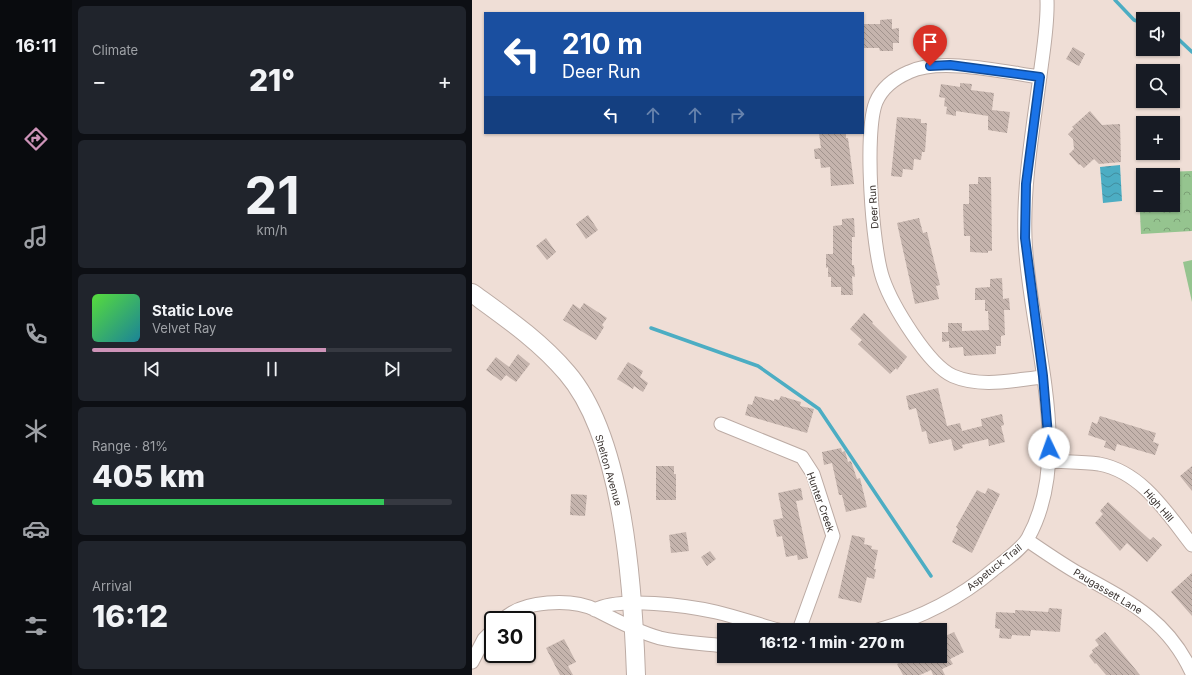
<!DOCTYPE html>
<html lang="en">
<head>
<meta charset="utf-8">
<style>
	:root { --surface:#171b24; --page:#20242c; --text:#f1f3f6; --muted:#9ea1a6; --line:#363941; --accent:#cd93b8 }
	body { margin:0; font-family:Inter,sans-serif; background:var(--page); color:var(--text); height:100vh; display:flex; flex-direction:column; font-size:15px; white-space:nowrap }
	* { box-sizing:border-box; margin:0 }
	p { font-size:13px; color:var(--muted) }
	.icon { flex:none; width:22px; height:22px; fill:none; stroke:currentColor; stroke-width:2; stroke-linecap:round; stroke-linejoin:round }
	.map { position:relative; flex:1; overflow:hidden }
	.drawer { display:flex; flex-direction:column; gap:6px; padding:6px; background:#0d0f14; width:400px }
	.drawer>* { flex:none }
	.top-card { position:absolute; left:12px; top:12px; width:380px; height:122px; border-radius:0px; box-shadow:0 1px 3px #0004; background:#1a4fa0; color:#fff; overflow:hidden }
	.controls { position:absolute; left:664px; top:12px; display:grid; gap:8px }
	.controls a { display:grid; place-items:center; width:44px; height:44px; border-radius:0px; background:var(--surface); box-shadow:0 1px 3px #0004; font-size:20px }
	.speed { position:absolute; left:12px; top:611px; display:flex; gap:8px; font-size:20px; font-weight:700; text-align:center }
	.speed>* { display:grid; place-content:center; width:52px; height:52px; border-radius:50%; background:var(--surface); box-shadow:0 1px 3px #0004; line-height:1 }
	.speed .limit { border:2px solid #111; border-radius:6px; background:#fff; color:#111 }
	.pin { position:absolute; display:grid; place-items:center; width:34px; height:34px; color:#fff; margin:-41px -17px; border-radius:50% 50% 50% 0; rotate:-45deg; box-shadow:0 0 4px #0007 }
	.pin .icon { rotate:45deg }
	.me { position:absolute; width:44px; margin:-22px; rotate:357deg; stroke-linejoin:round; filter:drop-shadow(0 0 3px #0008) }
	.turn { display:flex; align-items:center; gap:14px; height:84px; padding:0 12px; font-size:18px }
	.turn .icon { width:52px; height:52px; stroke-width:2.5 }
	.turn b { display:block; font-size:28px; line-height:34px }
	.lanes { display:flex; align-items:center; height:38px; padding:0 12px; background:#0003; justify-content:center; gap:20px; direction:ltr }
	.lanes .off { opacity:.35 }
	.big { font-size:30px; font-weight:800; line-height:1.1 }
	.drawer .tile { flex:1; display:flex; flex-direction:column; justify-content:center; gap:6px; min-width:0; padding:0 14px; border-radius:6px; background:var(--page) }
	.drawer .dial { align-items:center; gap:0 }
	.dial b { font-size:52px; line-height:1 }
	.song { display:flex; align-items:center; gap:12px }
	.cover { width:48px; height:48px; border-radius:6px; background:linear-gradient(135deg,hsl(110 70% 55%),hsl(190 70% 35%)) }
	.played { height:4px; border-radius:2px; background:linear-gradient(90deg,var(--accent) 65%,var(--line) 65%) }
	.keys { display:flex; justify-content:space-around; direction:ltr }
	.heat { display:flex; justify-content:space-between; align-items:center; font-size:22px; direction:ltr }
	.charge { height:6px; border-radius:3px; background:linear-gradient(90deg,#34c759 81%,var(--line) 0) }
	.trip { position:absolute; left:245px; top:623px; width:230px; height:40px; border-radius:0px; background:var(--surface); box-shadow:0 1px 3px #0004; font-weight:800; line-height:40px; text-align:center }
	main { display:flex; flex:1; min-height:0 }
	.tabs { display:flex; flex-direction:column; width:72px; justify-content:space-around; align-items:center; background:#090b0e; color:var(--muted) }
	.tabs .icon { width:28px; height:28px }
	.tabs .active { color:var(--accent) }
	.tabs b { font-size:18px; color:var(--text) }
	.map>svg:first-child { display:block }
	.grass { fill:#95c48f }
	.park { fill:url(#park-crowns); fill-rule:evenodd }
	.water { fill:url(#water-waves) }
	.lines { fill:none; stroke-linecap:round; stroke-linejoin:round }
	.stream { stroke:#4cadc3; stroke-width:3.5 }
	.building { fill:url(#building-back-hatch) }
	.street-casing { stroke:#bcaba4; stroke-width:15 }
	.secondary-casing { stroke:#bcaba4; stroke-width:20 }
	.street { stroke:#fff; stroke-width:13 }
	.secondary { stroke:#fff; stroke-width:18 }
	.route-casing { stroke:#114b97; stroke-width:10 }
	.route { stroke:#1a73e8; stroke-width:7 }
	.labels { text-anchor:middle; stroke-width:3; stroke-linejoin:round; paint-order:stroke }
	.street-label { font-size:10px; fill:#3a3330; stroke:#fff }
</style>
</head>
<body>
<main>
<nav class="tabs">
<b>16:11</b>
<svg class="icon active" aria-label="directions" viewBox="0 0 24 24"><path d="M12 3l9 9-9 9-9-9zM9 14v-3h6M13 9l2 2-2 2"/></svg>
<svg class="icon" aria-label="music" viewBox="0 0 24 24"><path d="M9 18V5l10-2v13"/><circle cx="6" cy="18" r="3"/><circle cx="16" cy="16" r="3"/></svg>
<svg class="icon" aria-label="phone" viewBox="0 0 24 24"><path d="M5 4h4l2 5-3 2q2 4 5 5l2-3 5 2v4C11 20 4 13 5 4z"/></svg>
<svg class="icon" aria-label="climate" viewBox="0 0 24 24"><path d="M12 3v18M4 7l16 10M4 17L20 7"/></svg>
<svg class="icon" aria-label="car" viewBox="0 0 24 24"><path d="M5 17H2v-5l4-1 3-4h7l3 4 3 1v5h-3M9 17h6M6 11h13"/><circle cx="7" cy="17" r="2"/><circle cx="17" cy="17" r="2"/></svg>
<svg class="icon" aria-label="filters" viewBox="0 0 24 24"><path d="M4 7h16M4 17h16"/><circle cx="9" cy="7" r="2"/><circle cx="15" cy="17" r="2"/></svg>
</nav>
<section class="drawer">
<div class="tile"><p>Climate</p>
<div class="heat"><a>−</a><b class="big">21°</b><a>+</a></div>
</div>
<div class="tile dial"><b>21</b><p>km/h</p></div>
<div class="tile">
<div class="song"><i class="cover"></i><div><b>Static Love</b><p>Velvet Ray</p></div></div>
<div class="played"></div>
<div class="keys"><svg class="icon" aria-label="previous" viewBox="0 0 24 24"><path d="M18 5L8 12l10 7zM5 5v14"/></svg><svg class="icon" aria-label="pause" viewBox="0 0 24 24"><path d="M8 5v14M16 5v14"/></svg><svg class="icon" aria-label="next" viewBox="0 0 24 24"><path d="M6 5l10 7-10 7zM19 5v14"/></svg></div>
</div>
<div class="tile"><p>Range · 81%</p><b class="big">405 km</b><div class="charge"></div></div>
<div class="tile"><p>Arrival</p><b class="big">16:12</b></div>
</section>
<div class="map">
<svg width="720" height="675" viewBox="0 0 720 675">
	<defs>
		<pattern id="park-crowns" width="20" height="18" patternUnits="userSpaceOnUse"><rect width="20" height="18" fill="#95c48f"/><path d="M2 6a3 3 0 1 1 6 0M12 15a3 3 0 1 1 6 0" fill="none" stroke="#7ba075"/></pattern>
		<pattern id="water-waves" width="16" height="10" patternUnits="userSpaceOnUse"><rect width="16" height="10" fill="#4cadc3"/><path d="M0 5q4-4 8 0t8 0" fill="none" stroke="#408d9f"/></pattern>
		<pattern id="building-back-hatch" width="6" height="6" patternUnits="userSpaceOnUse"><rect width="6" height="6" fill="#c5b4ad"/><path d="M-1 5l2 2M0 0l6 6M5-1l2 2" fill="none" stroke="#a1938d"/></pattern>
	</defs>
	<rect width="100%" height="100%" fill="#efded6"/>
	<path class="grass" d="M 720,260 L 720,302 L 711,262 Z"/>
	<path class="park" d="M 720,171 L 720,231 L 669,234 L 666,173 ZM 671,175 L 701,175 L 701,205 L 671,205 Z"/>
	<path class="water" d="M 648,165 L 650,201 L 631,203 L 628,167 Z"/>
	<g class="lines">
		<path class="stream" d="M 643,0 L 662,20 L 671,23
			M 701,34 L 720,52
			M 179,328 L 286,366 L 347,409 L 459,576"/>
	</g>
	<path class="building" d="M 420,19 L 420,29 L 427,28 L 427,43 L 421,43 L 421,51 L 408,51 L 407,48 L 391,48 L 391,24 L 408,24 L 408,20 Z
		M 601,47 L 613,54 L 607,66 L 594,59 Z
		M 488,83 L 500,84 L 499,90 L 522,93 L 520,110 L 538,112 L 535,133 L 516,130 L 516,116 L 484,111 L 484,116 L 474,114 L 475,107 L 472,106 L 473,98 L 467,97 L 469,84 L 488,87 Z
		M 618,111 L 630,125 L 648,124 L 649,162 L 627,164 L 622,159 L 612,168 L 608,164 L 607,165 L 597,154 L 602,149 L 601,139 L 596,134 L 602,128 L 600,127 Z
		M 425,117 L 449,119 L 449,123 L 455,123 L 453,152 L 450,152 L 449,160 L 442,159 L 441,170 L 431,169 L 430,177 L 419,176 Z
		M 347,133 L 374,133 L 374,138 L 376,138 L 382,184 L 359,186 L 358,167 L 349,168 L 348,159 L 343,159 L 342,149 L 349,148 Z
		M 506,177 L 519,177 L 520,251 L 516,251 L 516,253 L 498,252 L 498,236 L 492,236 L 491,204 L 497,204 L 497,184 L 506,184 Z
		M 116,215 L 126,230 L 114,239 L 104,224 Z
		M 382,218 L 383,237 L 380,237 L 380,265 L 382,265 L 383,277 L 380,276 L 381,295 L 369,295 L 369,287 L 359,287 L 359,277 L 356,277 L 356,267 L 354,268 L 354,254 L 361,254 L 361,226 L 370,225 L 370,219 Z
		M 447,218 L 451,233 L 455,232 L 468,285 L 464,286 L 467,299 L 443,304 L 425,223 Z
		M 74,238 L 84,252 L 75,260 L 64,246 Z
		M 530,278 L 531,299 L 537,298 L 538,310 L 532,310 L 533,335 L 529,336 L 529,346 L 524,346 L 524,354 L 492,356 L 491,347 L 477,348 L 477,341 L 470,342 L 470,332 L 476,332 L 476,323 L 490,323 L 490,331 L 517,330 L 516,311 L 513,311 L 513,300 L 503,300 L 503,288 L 518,287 L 518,279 Z
		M 112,303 L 135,318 L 130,325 L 132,327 L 124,340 L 91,320 L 101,304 L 108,309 Z
		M 392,313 L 401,322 L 400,323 L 435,357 L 425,370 L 424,368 L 418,374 L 386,344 L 390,340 L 378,329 Z
		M 46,354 L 58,364 L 44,382 L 34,375 L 29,381 L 14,370 L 24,357 L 37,367 Z
		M 156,362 L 171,371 L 168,377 L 176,383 L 171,392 L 162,386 L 161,389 L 145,379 Z
		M 466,388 L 475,426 L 488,423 L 490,431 L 510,426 L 509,419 L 530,414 L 532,425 L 529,426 L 533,442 L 517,446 L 516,439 L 490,445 L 491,448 L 482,451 L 479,439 L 457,444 L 454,431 L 450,432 L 444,408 L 437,410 L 434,396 Z
		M 283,396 L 302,401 L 302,399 L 307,400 L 309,396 L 329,402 L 328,406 L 342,409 L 335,433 L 273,415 L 276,404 L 280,405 Z
		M 628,416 L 684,433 L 681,442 L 687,444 L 683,455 L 645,444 L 643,451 L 632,447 L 634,441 L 616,435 L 620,422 L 625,424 Z
		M 369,448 L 370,452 L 373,451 L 376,462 L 379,461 L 385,479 L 388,478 L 395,507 L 374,512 L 370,495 L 367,495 L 360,463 L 352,465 L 350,452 Z
		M 184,466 L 202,466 L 202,474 L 204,474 L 204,500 L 184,500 Z
		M 720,466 L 720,491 L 708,476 Z
		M 329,488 L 331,500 L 324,501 L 336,558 L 326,560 L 325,555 L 314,557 L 310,536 L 305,537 L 301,520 L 311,518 L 306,493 Z
		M 516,488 L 528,494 L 500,553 L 480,542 L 486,529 L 484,527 L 505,490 L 513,494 Z
		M 99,494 L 115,495 L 113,516 L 98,515 Z
		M 636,502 L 678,540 L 681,537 L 690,545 L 675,562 L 655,543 L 648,551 L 623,523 L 631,514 L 628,511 Z
		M 214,532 L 217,551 L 199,553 L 197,535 Z
		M 380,535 L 393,538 L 392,544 L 400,546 L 399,549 L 406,550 L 402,569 L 404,569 L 402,579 L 395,577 L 389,603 L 366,598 Z
		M 238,551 L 244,559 L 235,566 L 229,557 Z
		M 720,573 L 720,616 L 699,592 Z
		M 577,608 L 590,609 L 588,632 L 559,630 L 558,636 L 540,635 L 539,639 L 527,638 L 528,629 L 523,628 L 524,612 L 543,613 L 543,610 L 576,612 Z
		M 482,632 L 492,652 L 478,659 L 481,664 L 470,669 L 473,675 L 461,675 L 459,670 L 448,675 L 431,675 L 425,664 L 440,656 L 468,656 L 468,638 L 471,644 L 474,642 L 471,637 Z
		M 633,632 L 668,675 L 634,675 L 624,663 L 623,664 L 617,656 L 621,652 L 620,650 L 627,645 L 623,640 Z
		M 92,639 L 104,662 L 96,666 L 101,675 L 88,675 L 74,648 Z"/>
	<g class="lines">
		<defs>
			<path id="street" d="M 568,77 C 532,72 468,57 437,72 C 423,78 410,88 404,102 C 392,132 400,248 411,279 C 420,305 456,365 481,376 C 509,388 542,380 571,377
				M 249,424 L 330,457 L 341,474 L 361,536 L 327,630
				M 578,461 C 594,462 611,462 627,464 C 670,472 695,513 720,545
				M 555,540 C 571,551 587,562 604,572 C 654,600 695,618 720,673
				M 123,610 C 147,596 217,606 244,612 C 265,617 285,624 306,630
				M 31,620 C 50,600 100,598 124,610 C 143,620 166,632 188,638 C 209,643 231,643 252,646
				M 406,630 C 448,618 488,598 521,570 C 531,562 550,549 556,538 C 604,452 556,332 553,238 C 551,184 561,129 568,76 C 571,51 576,25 575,0
				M 0,662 L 12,639 L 21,630"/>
			<path id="secondary" d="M 0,293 C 33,317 68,341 95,373 C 152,439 161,590 164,675"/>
		</defs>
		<use href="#street" class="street-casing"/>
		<use href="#secondary" class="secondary-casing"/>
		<use href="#street" class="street"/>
		<use href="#secondary" class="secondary"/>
	</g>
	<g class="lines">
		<defs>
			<path id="route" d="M 458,66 L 478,65 L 568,77 L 554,184 L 553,238 L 571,376 L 577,448"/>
		</defs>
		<use href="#route" class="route-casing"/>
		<use href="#route" class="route"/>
	</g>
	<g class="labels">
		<g class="street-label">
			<text transform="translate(401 207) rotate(-94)" y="4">Deer Run</text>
			<text transform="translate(137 470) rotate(74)" y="4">Shelton Avenue</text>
			<text transform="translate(349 502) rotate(70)" y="4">Hunter Creek</text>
			<text transform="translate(687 505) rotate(49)" y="4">High Hill</text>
			<text transform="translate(522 567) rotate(-39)" y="4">Aspetuck Trail</text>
			<text transform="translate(636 591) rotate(31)" y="4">Paugassett Lane</text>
		</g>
	</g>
</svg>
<div class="controls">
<a><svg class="icon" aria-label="sound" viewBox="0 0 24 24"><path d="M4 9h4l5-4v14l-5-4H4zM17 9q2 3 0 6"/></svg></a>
<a><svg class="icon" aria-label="search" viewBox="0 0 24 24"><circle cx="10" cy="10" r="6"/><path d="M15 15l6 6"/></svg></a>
<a>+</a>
<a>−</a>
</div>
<div class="speed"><div class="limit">30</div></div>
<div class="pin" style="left:458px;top:66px;background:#d93025"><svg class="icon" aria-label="arrive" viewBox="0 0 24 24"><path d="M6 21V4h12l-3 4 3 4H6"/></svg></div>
<svg class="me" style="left:577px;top:448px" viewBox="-20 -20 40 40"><circle r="19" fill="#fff"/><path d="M0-13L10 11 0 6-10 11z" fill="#1a73e8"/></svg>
<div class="trip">16:12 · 1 min · 270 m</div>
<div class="top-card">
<div class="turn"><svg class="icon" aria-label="left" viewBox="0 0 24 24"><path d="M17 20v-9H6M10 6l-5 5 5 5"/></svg><div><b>210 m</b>Deer Run</div></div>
<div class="lanes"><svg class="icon" aria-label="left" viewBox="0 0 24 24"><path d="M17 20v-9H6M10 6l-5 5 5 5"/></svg><svg class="icon off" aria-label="ahead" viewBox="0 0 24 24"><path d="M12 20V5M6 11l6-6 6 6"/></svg><svg class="icon off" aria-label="ahead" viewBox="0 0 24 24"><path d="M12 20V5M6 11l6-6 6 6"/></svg><svg class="icon off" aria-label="right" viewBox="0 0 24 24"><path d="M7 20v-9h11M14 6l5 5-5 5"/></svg></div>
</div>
</div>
</main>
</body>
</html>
